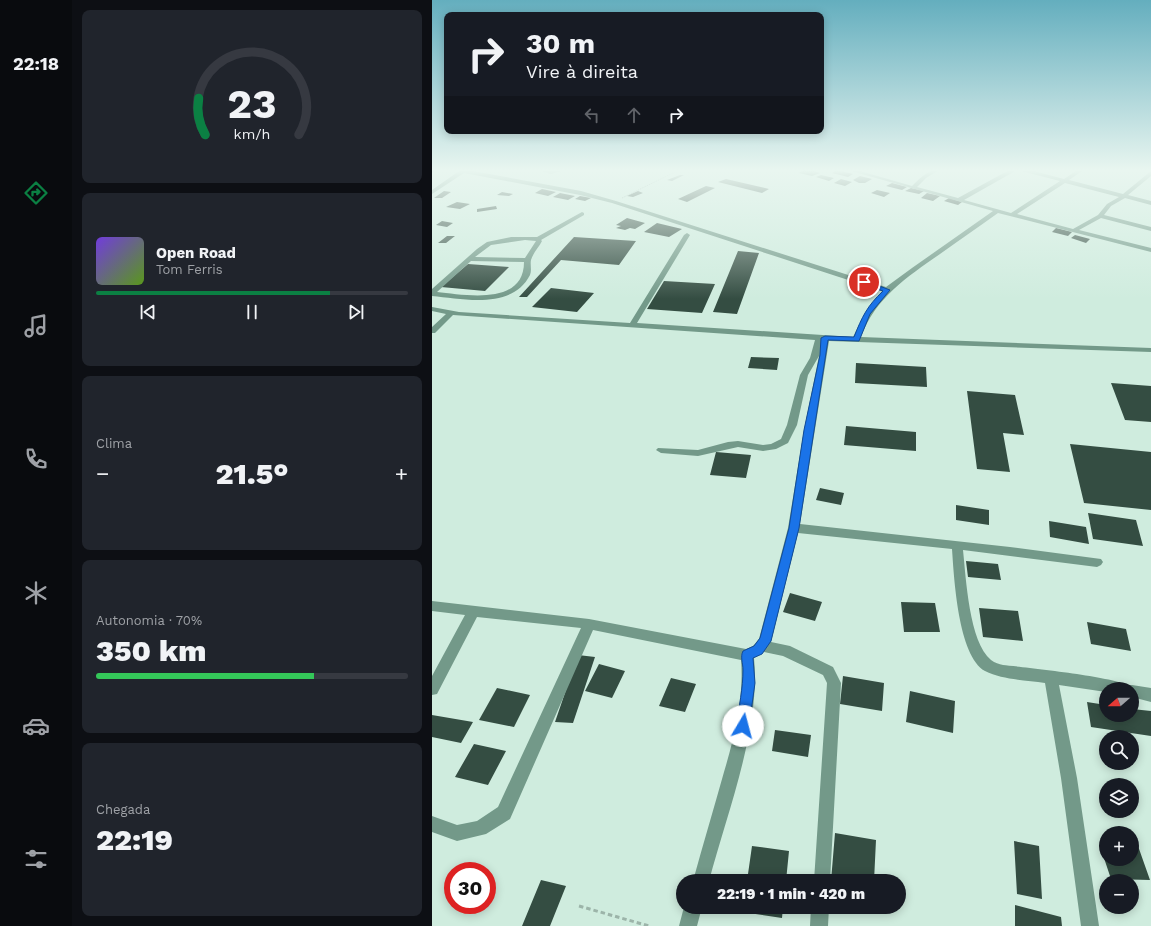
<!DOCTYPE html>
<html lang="pt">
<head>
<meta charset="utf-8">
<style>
	:root { --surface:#171b24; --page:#20242c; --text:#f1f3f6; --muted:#9ea1a6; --line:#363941; --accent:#0b8043 }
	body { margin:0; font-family:"Work Sans",sans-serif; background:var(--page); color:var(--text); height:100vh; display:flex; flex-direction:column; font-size:15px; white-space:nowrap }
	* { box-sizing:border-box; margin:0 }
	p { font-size:13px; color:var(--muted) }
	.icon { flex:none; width:22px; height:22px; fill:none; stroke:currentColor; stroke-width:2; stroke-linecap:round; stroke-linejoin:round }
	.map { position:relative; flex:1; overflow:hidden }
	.panel { display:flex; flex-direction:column; gap:10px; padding:10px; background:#0d0f14; width:360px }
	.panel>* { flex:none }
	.banner { position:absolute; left:12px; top:12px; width:380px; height:122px; border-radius:8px; box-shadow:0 2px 10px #0003; background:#171b24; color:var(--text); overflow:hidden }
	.needle { width:26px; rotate:250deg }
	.fabs { position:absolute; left:667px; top:682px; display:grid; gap:8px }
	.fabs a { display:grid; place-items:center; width:40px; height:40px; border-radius:50%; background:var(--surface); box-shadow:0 2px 10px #0003; font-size:20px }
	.speed { position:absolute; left:12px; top:862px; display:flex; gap:8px; font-size:20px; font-weight:700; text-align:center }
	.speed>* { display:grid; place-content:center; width:52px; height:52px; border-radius:50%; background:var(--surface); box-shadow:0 2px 10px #0003; line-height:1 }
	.speed .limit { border:6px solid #d22; background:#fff; color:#111 }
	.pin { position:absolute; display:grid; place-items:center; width:34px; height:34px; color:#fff; margin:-17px; border:2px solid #fff; border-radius:50%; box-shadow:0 1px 4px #0007 }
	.me { position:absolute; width:44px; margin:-22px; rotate:8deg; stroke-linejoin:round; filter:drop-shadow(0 0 3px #0008) }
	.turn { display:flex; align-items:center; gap:14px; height:84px; padding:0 16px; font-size:18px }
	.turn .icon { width:52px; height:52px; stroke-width:2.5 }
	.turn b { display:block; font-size:28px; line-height:34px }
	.lanes { display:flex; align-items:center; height:38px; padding:0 16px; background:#0003; justify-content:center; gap:20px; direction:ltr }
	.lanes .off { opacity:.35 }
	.big { font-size:30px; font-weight:800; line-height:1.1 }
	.panel .tile { flex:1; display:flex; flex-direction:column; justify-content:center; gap:6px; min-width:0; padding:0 14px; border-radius:8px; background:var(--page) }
	.panel .dial { align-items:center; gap:0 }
	.dial svg { height:104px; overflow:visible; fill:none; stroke:var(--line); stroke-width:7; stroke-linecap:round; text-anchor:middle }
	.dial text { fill:var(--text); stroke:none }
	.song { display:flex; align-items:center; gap:12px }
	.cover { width:48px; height:48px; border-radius:6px; background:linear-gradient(135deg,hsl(260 70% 55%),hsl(90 70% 35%)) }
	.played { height:4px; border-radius:2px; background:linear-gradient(90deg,var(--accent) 75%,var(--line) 75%) }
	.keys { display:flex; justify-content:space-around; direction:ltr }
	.heat { display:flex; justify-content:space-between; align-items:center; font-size:22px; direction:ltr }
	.charge { height:6px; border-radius:3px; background:linear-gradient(90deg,#34c759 70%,var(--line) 0) }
	.trip { position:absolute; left:244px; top:874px; width:230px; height:40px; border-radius:20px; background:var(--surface); box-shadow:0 2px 10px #0003; font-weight:800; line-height:40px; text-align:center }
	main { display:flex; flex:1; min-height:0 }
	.tab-bar { display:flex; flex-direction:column; width:72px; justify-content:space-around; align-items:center; background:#090b0e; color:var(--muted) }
	.tab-bar .icon { width:28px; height:28px }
	.tab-bar .selected { color:var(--accent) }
	.tab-bar b { font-size:18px; color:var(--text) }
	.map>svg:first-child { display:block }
	.building { fill:#344d42 }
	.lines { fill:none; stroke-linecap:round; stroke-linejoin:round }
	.path-far1 { stroke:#9cb4a9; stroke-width:1; stroke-dasharray:1.5 1; stroke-linecap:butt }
	.path { stroke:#9cb4a9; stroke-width:3; stroke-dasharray:4.5 3; stroke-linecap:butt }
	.minor { fill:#739989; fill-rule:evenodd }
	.route { fill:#1a73e8; stroke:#114b97 }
</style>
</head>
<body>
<main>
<nav class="tab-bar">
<b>22:18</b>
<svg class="icon selected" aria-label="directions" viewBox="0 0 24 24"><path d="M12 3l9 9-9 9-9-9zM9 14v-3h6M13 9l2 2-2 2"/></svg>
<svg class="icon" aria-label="music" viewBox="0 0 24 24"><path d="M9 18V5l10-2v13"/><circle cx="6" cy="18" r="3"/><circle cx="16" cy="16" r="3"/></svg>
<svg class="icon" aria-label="phone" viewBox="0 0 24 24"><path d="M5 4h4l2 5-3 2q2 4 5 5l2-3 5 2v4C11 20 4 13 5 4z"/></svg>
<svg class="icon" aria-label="climate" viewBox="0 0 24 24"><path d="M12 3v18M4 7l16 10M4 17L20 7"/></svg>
<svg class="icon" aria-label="car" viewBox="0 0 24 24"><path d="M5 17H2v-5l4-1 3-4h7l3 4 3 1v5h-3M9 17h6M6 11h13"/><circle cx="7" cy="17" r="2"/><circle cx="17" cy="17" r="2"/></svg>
<svg class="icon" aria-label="filters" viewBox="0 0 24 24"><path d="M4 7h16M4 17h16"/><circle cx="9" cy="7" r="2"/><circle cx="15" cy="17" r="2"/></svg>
</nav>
<section class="panel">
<div class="tile dial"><svg viewBox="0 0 100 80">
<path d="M14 69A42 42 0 1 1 86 69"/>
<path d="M14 69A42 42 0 0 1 9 41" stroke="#0b8043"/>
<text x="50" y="56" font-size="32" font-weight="700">23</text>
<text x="50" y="72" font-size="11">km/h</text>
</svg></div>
<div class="tile">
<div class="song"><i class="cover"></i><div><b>Open Road</b><p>Tom Ferris</p></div></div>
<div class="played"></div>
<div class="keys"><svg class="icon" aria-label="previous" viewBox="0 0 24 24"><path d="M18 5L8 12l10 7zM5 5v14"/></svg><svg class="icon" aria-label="pause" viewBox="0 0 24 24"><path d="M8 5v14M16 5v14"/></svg><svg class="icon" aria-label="next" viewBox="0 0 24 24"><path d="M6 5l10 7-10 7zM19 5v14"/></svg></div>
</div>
<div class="tile"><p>Clima</p>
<div class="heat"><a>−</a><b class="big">21.5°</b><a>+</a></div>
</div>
<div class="tile"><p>Autonomia · 70%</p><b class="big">350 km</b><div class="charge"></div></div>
<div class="tile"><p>Chegada</p><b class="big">22:19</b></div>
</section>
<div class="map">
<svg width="719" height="926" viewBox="0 0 719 926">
	<rect width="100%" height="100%" fill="#cfecde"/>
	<path class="building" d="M 374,169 L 377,169 L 388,173 L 380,176 L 367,173 Z
		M 405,170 L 421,174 L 416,177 L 400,173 Z
		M 248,175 L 252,175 L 240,181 L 235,180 Z
		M 389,175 L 402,178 L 397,181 L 384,177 Z
		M 428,176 L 440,179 L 433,183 L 427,183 L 421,180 Z
		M 294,179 L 337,189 L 330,193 L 286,182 Z
		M 409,179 L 420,182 L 413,186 L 402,183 Z
		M 460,183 L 475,187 L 470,190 L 454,186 Z
		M 274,186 L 283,188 L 255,202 L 246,199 Z
		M 479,188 L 492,191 L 487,194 L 473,191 Z
		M 110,189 L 124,192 L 116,196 L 103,193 Z
		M 445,190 L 458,193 L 452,197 L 439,193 Z
		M 12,191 L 19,192 L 10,198 L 2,198 Z
		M 206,191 L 211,193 L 201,197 L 195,196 Z
		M 70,192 L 81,194 L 77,196 L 65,195 Z
		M 128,193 L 143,196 L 136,200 L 121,197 Z
		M 495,193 L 508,196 L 501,201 L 489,198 Z
		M 148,196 L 159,198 L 153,201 L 143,199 Z
		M 517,198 L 530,202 L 526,205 L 512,201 Z
		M 25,202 L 38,204 L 28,209 L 14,207 Z
		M 64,206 L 65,209 L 45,212 L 45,209 Z
		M 195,218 L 213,223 L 203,229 L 198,228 L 193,230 L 184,228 L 189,226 L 184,225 Z
		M 10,221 L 21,223 L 15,227 L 4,225 Z
		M 225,223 L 250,229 L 237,237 L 212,232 Z
		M 624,228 L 640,232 L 636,236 L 620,232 Z
		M 643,235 L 658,239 L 654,243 L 639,238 Z
		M 15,236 L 23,236 L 14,243 L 6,243 Z
		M 142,237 L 204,241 L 187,265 L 129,260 L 95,297 L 87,297 Z
		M 306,251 L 327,253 L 305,314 L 281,312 Z
		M 36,264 L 77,267 L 53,291 L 9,287 Z
		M 232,281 L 283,284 L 270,313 L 215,309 Z
		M 119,288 L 162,293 L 145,312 L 100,307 Z
		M 319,357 L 347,358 L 345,370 L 316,368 Z
		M 424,363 L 494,367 L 495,387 L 423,383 Z
		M 679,383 L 719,386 L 719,422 L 693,420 Z
		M 535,391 L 583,395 L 592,435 L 571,433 L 578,472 L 545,469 Z
		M 414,426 L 484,432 L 484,451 L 412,445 Z
		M 638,444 L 719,452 L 719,510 L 652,503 Z
		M 284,452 L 319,455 L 314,478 L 278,475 Z
		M 388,488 L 412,493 L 409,505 L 384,500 Z
		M 524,505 L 557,510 L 557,525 L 524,520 Z
		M 656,513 L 704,520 L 711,546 L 661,539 Z
		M 617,521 L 654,527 L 657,544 L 618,537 Z
		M 534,561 L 566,564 L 569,580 L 536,577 Z
		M 358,593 L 390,602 L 383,621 L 351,612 Z
		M 469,602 L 503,603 L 508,632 L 472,632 Z
		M 547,608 L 586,611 L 591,641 L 551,637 Z
		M 655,622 L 694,629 L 699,651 L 659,644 Z
		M 146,655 L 163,657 L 141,723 L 123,722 Z
		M 167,664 L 193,671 L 180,698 L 153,691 Z
		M 411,676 L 452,683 L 450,711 L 408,704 Z
		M 239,678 L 264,684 L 253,712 L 227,706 Z
		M 65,688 L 98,695 L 82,727 L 47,720 Z
		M 478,691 L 523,701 L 521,733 L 474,722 Z
		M 655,702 L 674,705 L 674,715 L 700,715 L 700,709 L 719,711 L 719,736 L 659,727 Z
		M 0,715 L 41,722 L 29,743 L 0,737 Z
		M 343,730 L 379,735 L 376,757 L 340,751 Z
		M 42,744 L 74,751 L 56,785 L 23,777 Z
		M 403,833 L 444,840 L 442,881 L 399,881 Z
		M 582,841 L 607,846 L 610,899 L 585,894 Z
		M 320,846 L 357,851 L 354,881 L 315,881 Z
		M 668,846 L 674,846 L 674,859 L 700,859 L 700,846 L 706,846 L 718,880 L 679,879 Z
		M 109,880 L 134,886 L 118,926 L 90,926 Z
		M 583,905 L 629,917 L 630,926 L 583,926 Z
		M 311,907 L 351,907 L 350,918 L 310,912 Z"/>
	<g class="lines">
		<path class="path-far1" d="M 190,198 L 249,169"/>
		<path class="path" d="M 147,906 L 217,926"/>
		<path class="minor" d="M 0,169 L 6,169 L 0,173 Z
			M 30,169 L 149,191 L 184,201 L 454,287 L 480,268 L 561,211 L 412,169 L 421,169 L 480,186 C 489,177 497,169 509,169 L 494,178 L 485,187 L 526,198 L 579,169 L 594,169 L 632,179 L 647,169 L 653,169 L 637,180 L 691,194 L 719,171 L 719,176 L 696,195 L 719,201 L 719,205 L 693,198 L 679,206 L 672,215 L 719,227 L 719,231 L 669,218 L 647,230 L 719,248 L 719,252 L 566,213 C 547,227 527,240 508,254 C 475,277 443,298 429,337 L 719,348 L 719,352 L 397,341 L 368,524 L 578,547 L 669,559 L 671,562 L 669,565 L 665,567 L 531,550 C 534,578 537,642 559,660 C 563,663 567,664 571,665 C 590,667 687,677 696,686 L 700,685 L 719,688 L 719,702 L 700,697 L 700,689 L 674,689 L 674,692 L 627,685 L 645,778 L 667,926 L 649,926 L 629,778 L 613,683 C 594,680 571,680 553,671 C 526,656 522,577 520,549 L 366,533 L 339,642 L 358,646 L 401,667 L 409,683 L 398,881 L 382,881 L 395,683 L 391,675 L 351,656 L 332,652 L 322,658 C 329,727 295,813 277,881 L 261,881 C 271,844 282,808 292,772 C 303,735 312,698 309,660 L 161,630 L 78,819 L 54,834 L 25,841 L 0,832 L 0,816 L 25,825 L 45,821 L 66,807 L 149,628 L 45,617 L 5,694 L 0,695 L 0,676 L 33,615 L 0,611 L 0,601 L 157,619 L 314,649 L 321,646 L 327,639 L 356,528 L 372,430 L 387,356 L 376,375 L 365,425 L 356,443 L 344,449 L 331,451 L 306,447 L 266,456 L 229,453 L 224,450 L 226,448 L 266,450 L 296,442 L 306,441 L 331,445 L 339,444 L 349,439 L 355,425 L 368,375 L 378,358 L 383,340 L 21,315 L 3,333 L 0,333 L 0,327 L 14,314 L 0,311 L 0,307 L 27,312 L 198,323 L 252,235 L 255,233 L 258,235 L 205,323 L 421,337 L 433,313 L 450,291 L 180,203 L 148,195 L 32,173 L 0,194 L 0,190 ZM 585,170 L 628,181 L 579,213 L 532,200 ZM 633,183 L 687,197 L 675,204 L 666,215 L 641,229 L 585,214 Z
			M 103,169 L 136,169 L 119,174 Z
			M 150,212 L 152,213 L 152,215 L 109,240 L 110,241 C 107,247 101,253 99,260 C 98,265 100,270 98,275 C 80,310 32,299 0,296 L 0,289 L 45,249 L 55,242 L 79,237 L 105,237 ZM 93,240 L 104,241 L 93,258 L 43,257 L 59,245 ZM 39,261 L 92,262 C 92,306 34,295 5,292 Z
			M 252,907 L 270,907 L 265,926 L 247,926 Z
			M 379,907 L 397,907 L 396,926 L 378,926 Z"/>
	</g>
	<linearGradient id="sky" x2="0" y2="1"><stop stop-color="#64aebe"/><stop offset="0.57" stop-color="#e9f6f0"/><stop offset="1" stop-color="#e9f6f0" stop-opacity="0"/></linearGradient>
	<rect width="719" height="299" fill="url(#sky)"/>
	<path class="route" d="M 429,281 L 434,281 L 458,290 L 438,314 L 427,341 L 396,340 L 367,528 L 339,641 L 330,654 L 321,658 L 323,683 L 317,726 L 315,731 L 311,733 L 306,731 L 304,726 C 307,707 311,688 311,670 C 311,663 308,657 311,651 L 322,646 L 328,638 L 357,528 L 372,430 L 388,355 L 389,338 L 393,336 L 422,337 C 430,317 435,306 451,291 L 429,284 Z"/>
</svg>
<div class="fabs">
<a><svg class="needle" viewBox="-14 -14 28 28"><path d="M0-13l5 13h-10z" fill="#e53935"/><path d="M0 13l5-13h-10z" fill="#9ea1a6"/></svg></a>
<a><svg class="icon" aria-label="search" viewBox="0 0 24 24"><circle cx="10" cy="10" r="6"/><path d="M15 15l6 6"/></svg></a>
<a><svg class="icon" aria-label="layers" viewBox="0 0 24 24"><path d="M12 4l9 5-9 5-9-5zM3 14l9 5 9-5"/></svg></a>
<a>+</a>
<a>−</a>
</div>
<div class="speed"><div class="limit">30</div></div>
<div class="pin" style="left:432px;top:282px;background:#d93025"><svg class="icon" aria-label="arrive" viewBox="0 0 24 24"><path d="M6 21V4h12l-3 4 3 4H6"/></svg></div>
<svg class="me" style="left:311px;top:726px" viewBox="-20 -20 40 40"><circle r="19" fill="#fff"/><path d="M0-13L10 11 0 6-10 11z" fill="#1a73e8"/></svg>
<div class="trip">22:19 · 1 min · 420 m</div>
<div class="banner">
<div class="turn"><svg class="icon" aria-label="right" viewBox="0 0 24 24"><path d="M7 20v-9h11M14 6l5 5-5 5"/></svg><div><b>30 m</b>Vire à direita</div></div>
<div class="lanes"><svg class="icon off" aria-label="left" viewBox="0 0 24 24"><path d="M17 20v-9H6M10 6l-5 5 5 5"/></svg><svg class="icon off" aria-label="ahead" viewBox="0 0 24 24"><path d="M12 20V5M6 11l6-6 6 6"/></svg><svg class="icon" aria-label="right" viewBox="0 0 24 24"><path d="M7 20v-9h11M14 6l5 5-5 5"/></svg></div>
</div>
</div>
</main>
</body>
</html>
